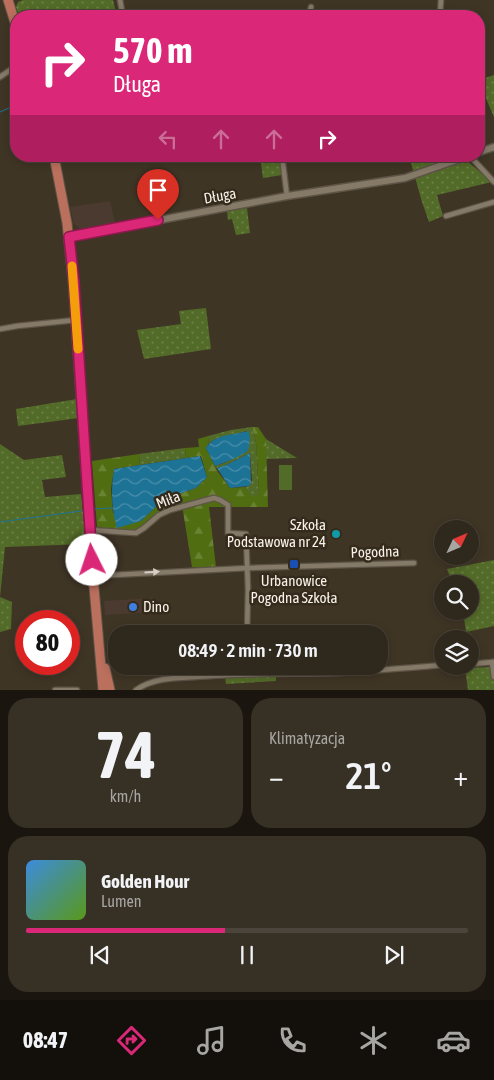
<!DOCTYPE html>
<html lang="pl">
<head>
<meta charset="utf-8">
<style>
	:root { --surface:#2f281c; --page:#373025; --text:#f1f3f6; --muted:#a7a6a3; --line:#4a443b; --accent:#db2777 }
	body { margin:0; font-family:"Asap Condensed",sans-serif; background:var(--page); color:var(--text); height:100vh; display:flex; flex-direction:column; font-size:19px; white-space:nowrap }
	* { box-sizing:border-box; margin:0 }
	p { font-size:16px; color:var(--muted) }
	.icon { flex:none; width:28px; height:28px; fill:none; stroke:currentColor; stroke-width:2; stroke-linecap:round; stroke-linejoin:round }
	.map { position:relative; height:690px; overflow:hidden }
	.side { display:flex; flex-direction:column; gap:8px; padding:8px; background:#1a160f; flex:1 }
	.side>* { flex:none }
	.banner { position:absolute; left:10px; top:10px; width:475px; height:152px; border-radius:20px; box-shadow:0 2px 8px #0003,0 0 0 1px var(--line); background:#db2777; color:#fff; overflow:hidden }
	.needle { width:32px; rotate:46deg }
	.tools { position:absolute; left:434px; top:520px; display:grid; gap:10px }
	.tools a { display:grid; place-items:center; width:45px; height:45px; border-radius:50%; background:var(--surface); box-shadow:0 2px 8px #0003,0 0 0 1px var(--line); font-size:25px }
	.speed { position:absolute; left:15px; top:610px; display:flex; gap:10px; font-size:25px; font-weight:700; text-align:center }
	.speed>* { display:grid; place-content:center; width:65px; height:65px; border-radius:50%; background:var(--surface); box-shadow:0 2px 8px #0003,0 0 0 1px var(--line); line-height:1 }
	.speed .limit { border:8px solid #d22; background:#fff; color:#111 }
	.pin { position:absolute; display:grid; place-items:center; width:42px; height:42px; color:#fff; margin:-51px -21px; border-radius:50% 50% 50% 0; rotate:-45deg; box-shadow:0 0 5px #0007 }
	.pin .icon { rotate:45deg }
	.me { position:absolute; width:55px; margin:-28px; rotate:356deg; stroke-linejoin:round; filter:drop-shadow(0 0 4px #0008) }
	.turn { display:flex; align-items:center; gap:18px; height:105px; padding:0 20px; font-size:22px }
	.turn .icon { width:65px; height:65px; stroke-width:2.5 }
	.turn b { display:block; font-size:35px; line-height:42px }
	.lanes { display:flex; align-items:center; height:48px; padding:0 20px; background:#0003; justify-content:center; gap:25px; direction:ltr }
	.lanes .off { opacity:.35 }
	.big { font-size:38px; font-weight:600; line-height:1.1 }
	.side .widget { flex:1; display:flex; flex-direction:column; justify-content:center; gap:8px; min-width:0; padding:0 18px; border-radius:20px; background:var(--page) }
	.side .dial { align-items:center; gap:0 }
	.dial b { font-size:65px; line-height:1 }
	.song { display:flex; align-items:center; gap:15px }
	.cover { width:60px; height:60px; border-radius:8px; background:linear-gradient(135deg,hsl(210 70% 55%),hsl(90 70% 35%)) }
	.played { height:5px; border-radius:2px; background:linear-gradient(90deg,var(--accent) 45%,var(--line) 45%) }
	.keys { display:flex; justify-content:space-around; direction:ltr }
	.heat { display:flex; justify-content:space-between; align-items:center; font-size:28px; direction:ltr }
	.side .tiles { flex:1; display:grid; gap:8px; grid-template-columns:1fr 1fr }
	.widget:last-child { grid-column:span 2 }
	.trip { position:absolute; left:108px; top:625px; width:280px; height:50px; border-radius:20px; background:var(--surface); box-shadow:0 2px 8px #0003,0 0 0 1px var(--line); font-weight:600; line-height:50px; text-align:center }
	.tab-bar { display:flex; height:80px; justify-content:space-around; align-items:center; background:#13100b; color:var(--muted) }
	.tab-bar .icon { width:35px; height:35px }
	.tab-bar .current { color:var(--accent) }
	.tab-bar b { font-size:22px; color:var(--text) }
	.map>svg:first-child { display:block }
	.commercial { fill:#4b3a2f }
	.grass { fill:url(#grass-dots) }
	.forest { fill:url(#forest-firs) }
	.pitch { fill:#536b28 }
	.water { fill:url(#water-waves) }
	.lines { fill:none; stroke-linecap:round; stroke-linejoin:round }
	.stream { stroke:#1d7396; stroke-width:1 }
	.street-casing { stroke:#5d5446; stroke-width:7 }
	.secondary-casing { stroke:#5d5446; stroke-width:9 }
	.highway-casing { stroke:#5d5446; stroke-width:11 }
	.street { stroke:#857968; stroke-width:4.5 }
	.secondary { stroke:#857968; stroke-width:6 }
	.highway { stroke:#bb6f5d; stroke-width:9 }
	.oneway { fill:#d6cec2 }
	.route-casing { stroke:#8e194d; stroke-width:12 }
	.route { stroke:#db2777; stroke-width:9 }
	.slow { stroke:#f59e0b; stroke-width:9 }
	.culture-dot { fill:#0f9aa8; stroke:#352b1c; stroke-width:2 }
	.transit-dot { fill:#1a4fb4; stroke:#352b1c; stroke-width:2 }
	.shop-dot { fill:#3f7fe0; stroke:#352b1c; stroke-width:2 }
	.labels { text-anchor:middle; stroke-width:5; stroke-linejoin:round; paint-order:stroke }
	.street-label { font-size:15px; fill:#f8f2e8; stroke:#352b1c }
	.poi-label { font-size:15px; fill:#f8f2e8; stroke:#352b1c; text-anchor:end }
</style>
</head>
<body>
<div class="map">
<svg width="494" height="690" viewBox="0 0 494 690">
	<defs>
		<pattern id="grass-dots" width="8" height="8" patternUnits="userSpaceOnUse" patternTransform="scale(1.25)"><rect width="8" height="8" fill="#536b28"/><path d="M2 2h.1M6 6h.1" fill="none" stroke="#6c8147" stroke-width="1.8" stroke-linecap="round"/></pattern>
		<pattern id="forest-firs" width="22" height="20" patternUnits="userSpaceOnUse" patternTransform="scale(1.25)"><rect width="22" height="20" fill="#506d11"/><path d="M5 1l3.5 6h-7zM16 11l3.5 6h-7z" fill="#6a8234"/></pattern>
		<pattern id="water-waves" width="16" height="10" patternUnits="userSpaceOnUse" patternTransform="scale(1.25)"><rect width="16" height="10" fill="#1d7396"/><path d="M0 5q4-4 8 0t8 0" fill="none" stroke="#4a8eaa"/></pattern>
	</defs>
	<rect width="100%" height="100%" fill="#3f3525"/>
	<path class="commercial" d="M 110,201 L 115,223 L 85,229 L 80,229 L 74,224 L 70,207 Z
		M 153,598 L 155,612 L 105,615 L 104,601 Z"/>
	<path class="grass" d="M 23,0 L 113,0 L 117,16 L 19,16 L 16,7 L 18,2 Z
		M 494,75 L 494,117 L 484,94 L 479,95 L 479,80 Z
		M 260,156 L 280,156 L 282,175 L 263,178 Z
		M 409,156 L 438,156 L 442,162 L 461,163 L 467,161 L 492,182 L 437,195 L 443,216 L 429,222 L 422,202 Z
		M 247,208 L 250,233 L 236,235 L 232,219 L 228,220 L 227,211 Z
		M 206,308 L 211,349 L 144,359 L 137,330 L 181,324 L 179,311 Z
		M 77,399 L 79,418 L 18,426 L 16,409 Z
		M 252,427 L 256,442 L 259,494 L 252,498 L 245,487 L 249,486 L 252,480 L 250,453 L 226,465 L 217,468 L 215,466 L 224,463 L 246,452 L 249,442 L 247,431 C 233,435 221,435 209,443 L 208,436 L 231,430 Z
		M 266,439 L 297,458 L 266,459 Z
		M 0,444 L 24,460 L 62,455 L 66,477 L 42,480 L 45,497 L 81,494 L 86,544 L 5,547 L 0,597 L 12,602 L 11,629 L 0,632 Z
		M 185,448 L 186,458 L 140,465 L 139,454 Z
		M 494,560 L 494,626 L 466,632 L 463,611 L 470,611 L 470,584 L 453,584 L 447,569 Z
		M 494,667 L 494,690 L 468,690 L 465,668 Z
		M 276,676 L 276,681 L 226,684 L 225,677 Z"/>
	<path class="forest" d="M 252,427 L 258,427 L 266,439 L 268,507 L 209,507 L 216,567 L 192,567 L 182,505 L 156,515 L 139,530 L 114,530 L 97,527 L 92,461 L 139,454 L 140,465 L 114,469 L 111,489 L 113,513 L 141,521 L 164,499 L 196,488 L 207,477 L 201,456 L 186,458 L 185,448 L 199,447 L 198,439 L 208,436 L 209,443 L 206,448 L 218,472 L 230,488 L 245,487 L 252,497 L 259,494 L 256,442 Z"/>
	<path class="pitch" d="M 279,465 L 292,465 L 292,490 L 279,490 Z"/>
	<path class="water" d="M 248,431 C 251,436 250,445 248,450 C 245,455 221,464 215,466 L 206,448 C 214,434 234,435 248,431 Z
		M 250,453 L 251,483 L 249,486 L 230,488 L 217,468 L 226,465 Z
		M 200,456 L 207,477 L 196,488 L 164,499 L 141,521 L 117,528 C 111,507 111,489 114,469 Z"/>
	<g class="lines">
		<path class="stream" d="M 0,112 L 16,105
			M 93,509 L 112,508
			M 0,522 L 81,511"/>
		<defs>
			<path id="street" d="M 120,0 L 123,16
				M 309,16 L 311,7
				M 440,16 L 441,0
				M 0,77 L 16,66
				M 282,156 L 287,196
				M 470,156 L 494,182
				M 446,216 L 494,202
				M 0,329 L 17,326 L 76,320
				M 90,530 L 136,533 L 144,528 L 159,515 L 170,510 L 214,498 L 220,500 L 228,505 L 228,533 L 246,534 L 248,590 L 247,634
				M 93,576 L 248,568 L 414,563
				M 492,662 L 494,677
				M 470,664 L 494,662
				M 55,690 L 77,690
				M 136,690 C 153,678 175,678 195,677 C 242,673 289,674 336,673 C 371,671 407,668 442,665"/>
			<path id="secondary" d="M 479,152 L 494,147
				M 69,237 L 287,196 L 405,178 L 468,156"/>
			<path id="highway" d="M 8,0 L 16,26
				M 54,156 L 67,223 L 73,281 L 93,576 L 103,690
				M 105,668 L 110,690"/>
		</defs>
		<use href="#street" class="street-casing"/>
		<use href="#secondary" class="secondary-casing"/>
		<use href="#highway" class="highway-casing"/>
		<use href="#street" class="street"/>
		<use href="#secondary" class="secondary"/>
		<use href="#highway" class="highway"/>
	</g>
	<defs><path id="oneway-solid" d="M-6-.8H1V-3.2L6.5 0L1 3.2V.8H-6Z" transform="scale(1.25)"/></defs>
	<use class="oneway" href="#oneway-solid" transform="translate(152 572) rotate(-3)"/>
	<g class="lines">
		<defs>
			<path id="route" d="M 92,560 L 74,281 L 69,237 L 158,220"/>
		</defs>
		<use href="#route" class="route-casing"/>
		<use href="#route" class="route"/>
		<path class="slow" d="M 72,266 L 78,349"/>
	</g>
	<circle class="culture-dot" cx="336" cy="534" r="5"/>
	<rect class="transit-dot" x="289" y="559" width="10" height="10" rx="2.5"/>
	<circle class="shop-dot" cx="133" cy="607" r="5"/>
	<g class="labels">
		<g class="street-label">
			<text transform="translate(220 196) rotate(-10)" y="5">Długa</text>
			<text transform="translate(168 500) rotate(-21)" y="5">Miła</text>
			<text transform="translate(375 552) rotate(-2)" y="5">Pogodna</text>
		</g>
		<g class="poi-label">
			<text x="326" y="530">Szkoła<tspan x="326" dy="17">Podstawowa nr 24</tspan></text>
			<text x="294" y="586" text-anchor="middle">Urbanowice<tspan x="294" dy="17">Pogodna Szkoła</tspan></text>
			<text x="143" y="612" text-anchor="start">Dino</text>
		</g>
	</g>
</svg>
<div class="tools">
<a><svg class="needle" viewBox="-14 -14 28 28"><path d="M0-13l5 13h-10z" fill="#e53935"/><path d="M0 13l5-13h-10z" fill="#a7a6a3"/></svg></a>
<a><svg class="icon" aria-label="search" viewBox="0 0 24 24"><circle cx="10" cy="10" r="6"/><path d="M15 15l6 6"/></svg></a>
<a><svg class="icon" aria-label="layers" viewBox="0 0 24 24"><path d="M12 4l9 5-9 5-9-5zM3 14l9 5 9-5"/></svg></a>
</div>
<div class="speed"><div class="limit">80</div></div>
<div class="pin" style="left:158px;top:220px;background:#d93025"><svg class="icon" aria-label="arrive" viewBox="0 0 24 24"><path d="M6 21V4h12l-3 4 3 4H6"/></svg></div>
<svg class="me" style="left:92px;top:560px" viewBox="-20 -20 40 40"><circle r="19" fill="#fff"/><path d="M0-13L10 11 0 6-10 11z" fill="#db2777"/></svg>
<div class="trip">08:49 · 2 min · 730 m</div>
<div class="banner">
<div class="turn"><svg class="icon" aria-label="right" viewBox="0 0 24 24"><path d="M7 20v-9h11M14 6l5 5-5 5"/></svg><div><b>570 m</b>Długa</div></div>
<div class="lanes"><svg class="icon off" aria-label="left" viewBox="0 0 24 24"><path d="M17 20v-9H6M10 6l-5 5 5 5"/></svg><svg class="icon off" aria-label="ahead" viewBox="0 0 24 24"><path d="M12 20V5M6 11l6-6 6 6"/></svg><svg class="icon off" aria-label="ahead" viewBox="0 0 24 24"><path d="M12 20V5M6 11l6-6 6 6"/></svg><svg class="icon" aria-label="right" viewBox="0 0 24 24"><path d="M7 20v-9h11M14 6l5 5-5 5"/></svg></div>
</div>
</div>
<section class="side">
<div class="tiles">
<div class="widget dial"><b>74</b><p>km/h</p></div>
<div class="widget"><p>Klimatyzacja</p>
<div class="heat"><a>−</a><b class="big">21°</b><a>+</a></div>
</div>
<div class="widget">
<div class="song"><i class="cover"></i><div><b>Golden Hour</b><p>Lumen</p></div></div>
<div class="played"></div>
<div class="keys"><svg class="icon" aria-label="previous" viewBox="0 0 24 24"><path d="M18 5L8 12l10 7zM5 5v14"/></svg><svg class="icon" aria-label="pause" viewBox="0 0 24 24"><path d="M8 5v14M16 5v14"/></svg><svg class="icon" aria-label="next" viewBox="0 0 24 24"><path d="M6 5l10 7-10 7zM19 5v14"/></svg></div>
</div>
</div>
</section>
<nav class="tab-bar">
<b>08:47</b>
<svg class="icon current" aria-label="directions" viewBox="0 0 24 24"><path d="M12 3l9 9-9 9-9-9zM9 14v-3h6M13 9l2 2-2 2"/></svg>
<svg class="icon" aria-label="music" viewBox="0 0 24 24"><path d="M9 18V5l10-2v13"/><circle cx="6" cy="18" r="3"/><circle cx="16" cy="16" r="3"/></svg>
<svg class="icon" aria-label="phone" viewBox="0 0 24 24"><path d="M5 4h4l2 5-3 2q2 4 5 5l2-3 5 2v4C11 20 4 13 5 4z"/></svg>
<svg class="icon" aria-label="climate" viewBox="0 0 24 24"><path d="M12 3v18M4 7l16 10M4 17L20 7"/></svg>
<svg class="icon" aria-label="car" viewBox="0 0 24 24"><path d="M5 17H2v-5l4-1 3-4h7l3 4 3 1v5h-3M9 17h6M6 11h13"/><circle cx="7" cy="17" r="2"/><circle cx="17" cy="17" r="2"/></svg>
</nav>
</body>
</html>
